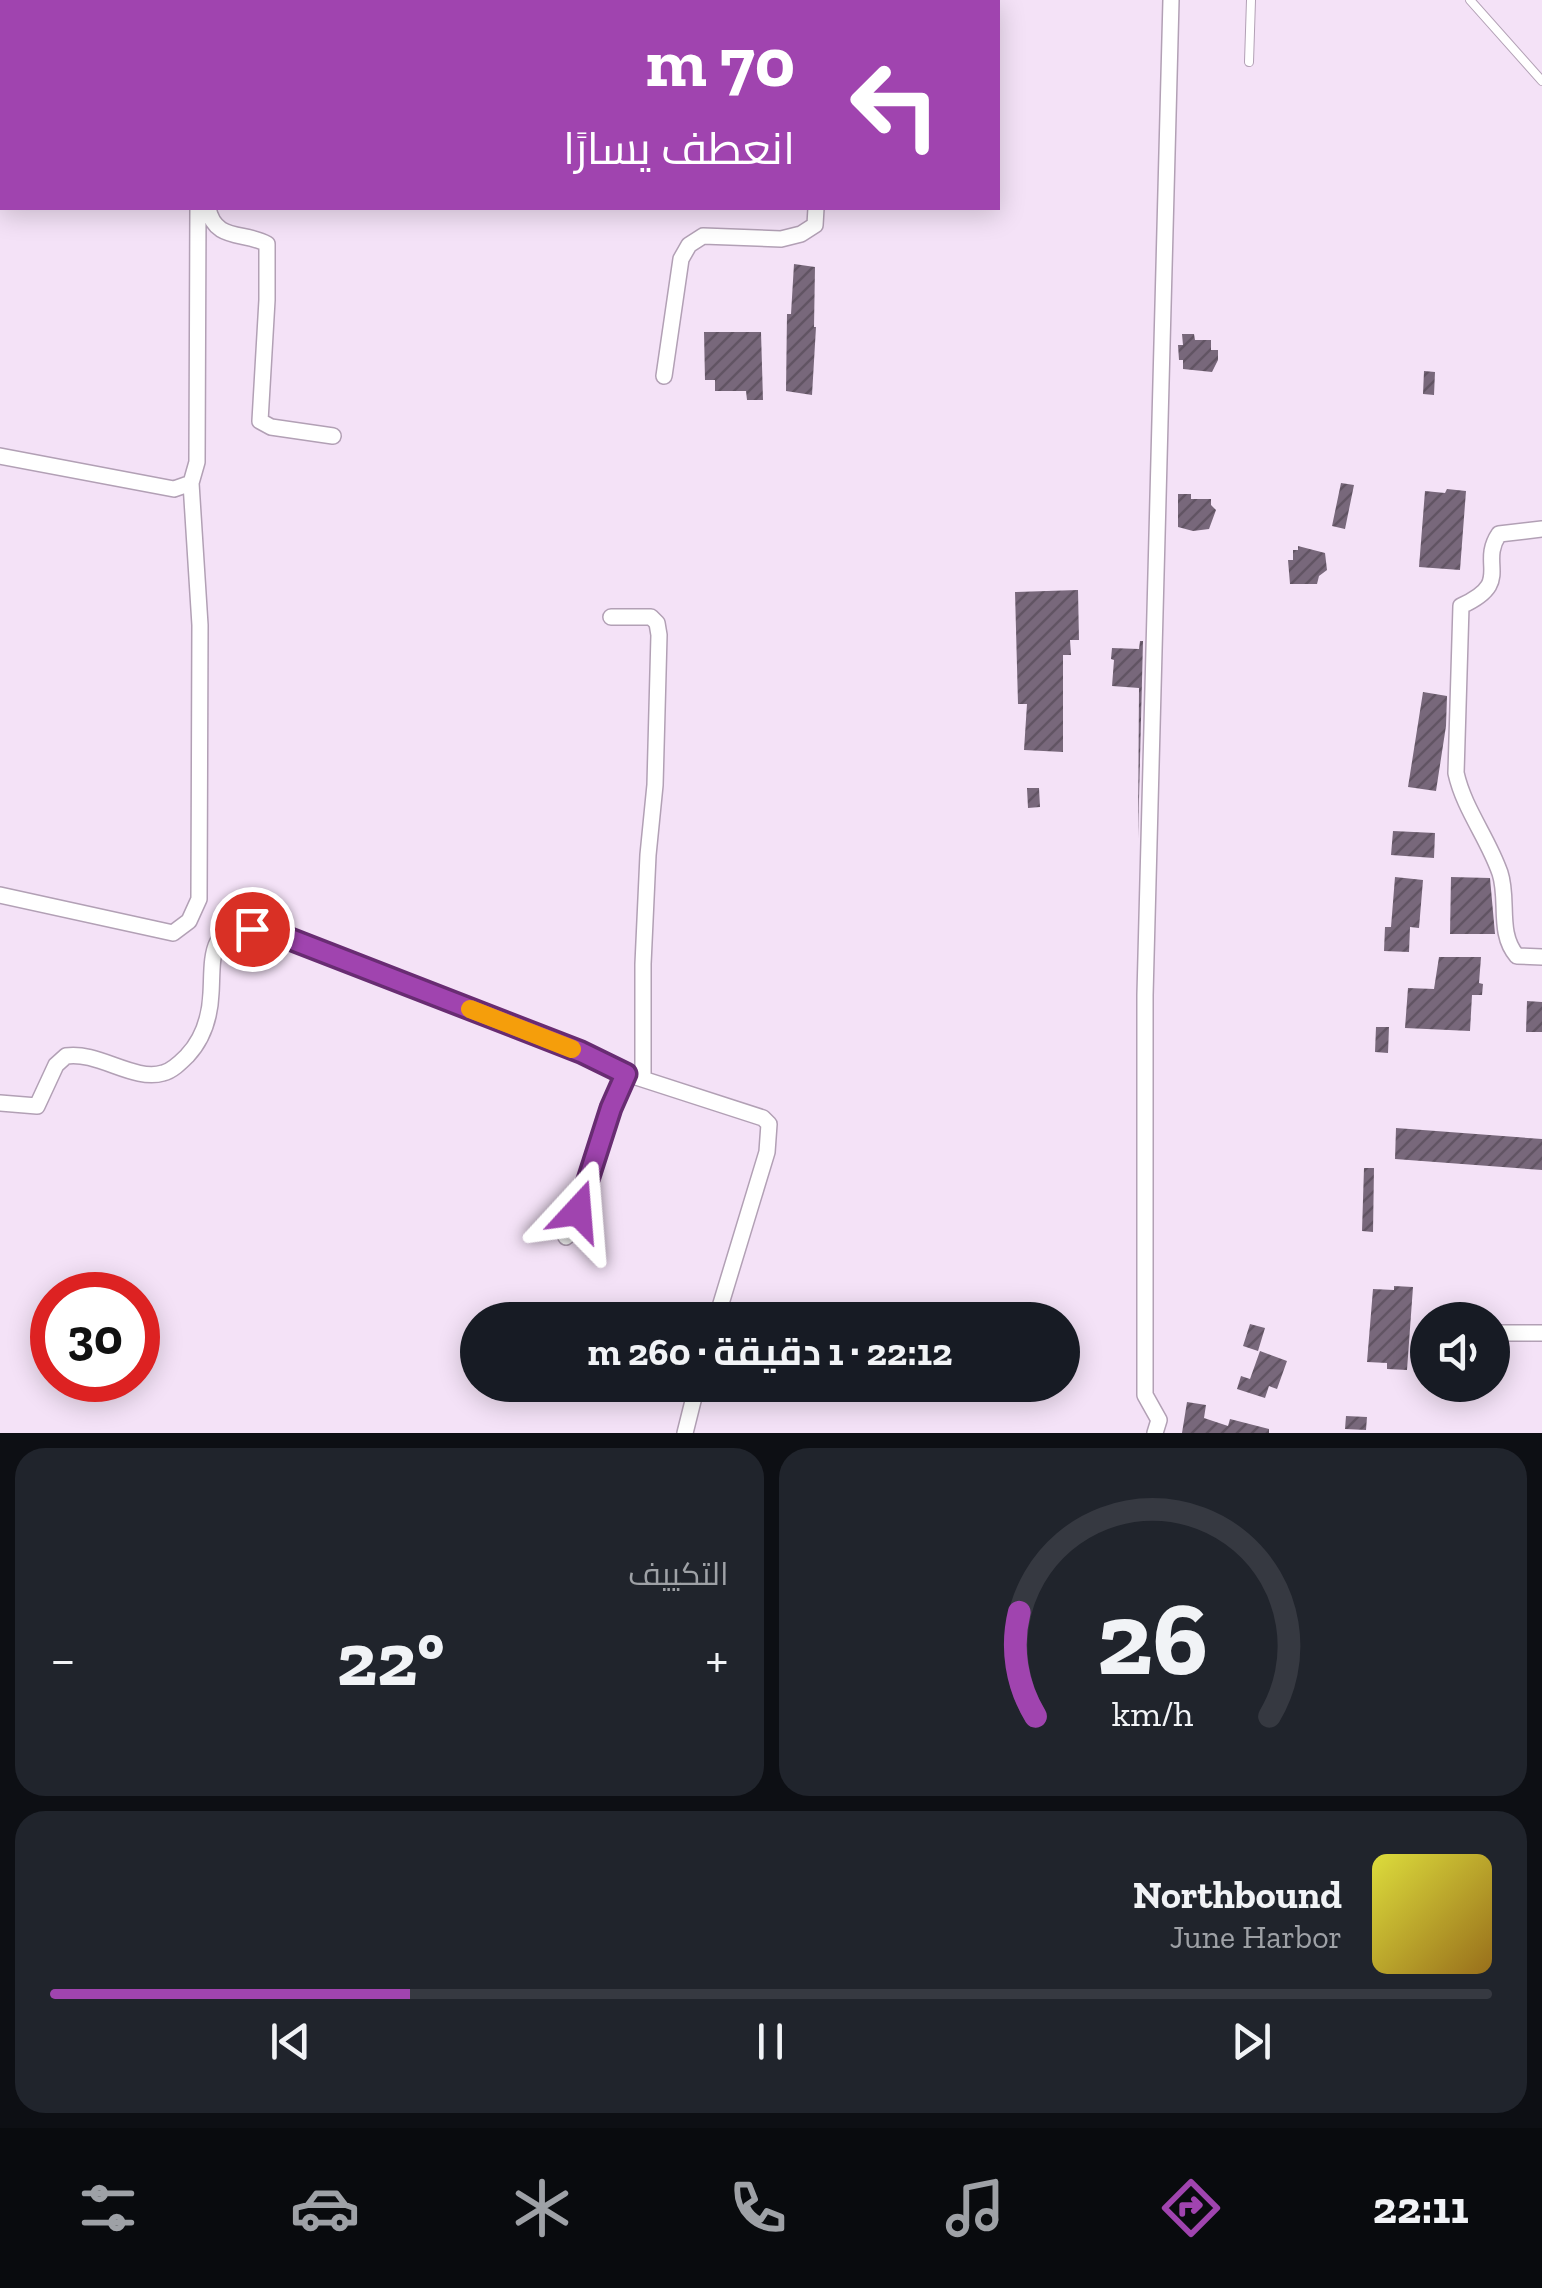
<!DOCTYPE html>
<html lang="ar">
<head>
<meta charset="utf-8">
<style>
	:root { --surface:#171b24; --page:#20242c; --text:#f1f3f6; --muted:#9ea1a6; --line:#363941; --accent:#a044af }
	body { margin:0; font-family:"Zilla Slab",Cairo,serif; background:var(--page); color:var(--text); direction:rtl; height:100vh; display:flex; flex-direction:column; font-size:38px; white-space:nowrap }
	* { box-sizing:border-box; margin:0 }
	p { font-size:32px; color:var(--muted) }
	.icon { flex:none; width:55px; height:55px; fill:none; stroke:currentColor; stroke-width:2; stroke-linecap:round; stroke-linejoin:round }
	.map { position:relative; height:1433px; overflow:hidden; direction:ltr }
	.side { display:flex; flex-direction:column; gap:15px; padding:15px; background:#0d0f14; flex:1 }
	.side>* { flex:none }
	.top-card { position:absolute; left:0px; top:0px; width:1000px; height:210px; box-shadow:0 5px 25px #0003; direction:rtl; background:#a044af; color:#fff; overflow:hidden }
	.controls { position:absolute; left:1410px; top:1302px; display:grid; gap:20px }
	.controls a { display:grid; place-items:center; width:100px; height:100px; border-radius:50%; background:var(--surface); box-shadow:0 5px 25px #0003; font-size:50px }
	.speed { position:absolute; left:30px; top:1272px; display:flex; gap:20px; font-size:50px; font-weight:700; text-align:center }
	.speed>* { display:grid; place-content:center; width:130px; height:130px; border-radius:50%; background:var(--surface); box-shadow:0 5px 25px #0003; line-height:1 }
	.speed .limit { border:15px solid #d22; background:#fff; color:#111 }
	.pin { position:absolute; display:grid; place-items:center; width:85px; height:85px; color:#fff; margin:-42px; border:5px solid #fff; border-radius:50%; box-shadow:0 2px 10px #0007 }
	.me { position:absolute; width:110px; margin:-55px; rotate:19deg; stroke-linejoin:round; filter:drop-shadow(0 0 8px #0008) }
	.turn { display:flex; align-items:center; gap:35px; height:210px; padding:0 40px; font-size:45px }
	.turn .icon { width:130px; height:130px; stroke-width:2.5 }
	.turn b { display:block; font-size:70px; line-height:85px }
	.big { font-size:75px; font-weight:700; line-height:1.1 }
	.side .widget { flex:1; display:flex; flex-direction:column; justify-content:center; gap:15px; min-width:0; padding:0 35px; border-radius:30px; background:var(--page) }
	.side .dial { align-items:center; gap:0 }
	.dial svg { height:260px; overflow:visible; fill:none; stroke:var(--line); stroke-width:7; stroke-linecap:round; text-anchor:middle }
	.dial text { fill:var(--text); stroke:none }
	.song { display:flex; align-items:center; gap:30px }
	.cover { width:120px; height:120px; border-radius:15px; background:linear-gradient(135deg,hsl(60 70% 55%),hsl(40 70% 35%)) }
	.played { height:10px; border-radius:5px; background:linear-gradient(90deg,var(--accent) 25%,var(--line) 25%) }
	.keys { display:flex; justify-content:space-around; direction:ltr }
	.heat { display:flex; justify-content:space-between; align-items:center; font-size:55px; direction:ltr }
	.side .tiles { flex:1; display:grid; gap:15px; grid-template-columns:1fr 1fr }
	.widget:last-child { grid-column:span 2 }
	.trip { position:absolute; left:460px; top:1302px; width:620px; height:100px; border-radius:50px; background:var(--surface); box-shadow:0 5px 25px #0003; font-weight:700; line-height:100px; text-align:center; direction:rtl }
	.tab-bar { display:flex; height:160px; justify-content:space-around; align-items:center; background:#090b0e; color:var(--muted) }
	.tab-bar .icon { width:70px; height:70px }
	.tab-bar .selected { color:var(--accent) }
	.tab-bar b { font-size:45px; color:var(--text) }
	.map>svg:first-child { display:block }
	.building { fill:url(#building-hatch) }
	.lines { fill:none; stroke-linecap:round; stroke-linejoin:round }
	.service-casing { stroke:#b2a0b5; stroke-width:10 }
	.minor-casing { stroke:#b2a0b5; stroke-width:18 }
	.service { stroke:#fff; stroke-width:8 }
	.minor { stroke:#fff; stroke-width:15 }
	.route-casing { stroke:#682c72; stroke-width:25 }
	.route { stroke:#a044af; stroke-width:18 }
	.slow { stroke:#f59e0b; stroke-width:18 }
</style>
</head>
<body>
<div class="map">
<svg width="1542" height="1433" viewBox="0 0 1542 1433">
	<defs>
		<pattern id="building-hatch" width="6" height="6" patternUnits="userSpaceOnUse" patternTransform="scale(2.5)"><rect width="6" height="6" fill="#78687b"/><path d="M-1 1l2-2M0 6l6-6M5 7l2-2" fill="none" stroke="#615463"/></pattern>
	</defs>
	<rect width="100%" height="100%" fill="#f4e2f7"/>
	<path class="building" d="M 794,264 L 815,267 L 814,327 L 816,327 L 812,395 L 786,391 L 787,314 L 791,314 Z
		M 704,332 L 761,332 L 763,400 L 747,400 L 746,391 L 715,391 L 715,380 L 705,380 Z
		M 1182,334 L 1194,334 L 1195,340 L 1211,340 L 1211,350 L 1218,350 L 1218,360 L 1212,372 L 1183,369 L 1183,360 L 1179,360 L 1178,345 L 1183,345 Z
		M 1424,371 L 1435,372 L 1434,395 L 1423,394 Z
		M 1341,483 L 1354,485 L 1345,529 L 1332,526 Z
		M 1447,489 L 1466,491 L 1460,570 L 1419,567 L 1425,491 L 1445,493 Z
		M 1178,494 L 1191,494 L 1191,499 L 1211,499 L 1211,505 L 1216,510 L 1209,529 L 1193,531 L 1178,527 Z
		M 1298,546 L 1325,553 L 1327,570 L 1319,576 L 1317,584 L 1290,584 L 1288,560 L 1293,560 L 1293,550 L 1298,550 Z
		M 1078,590 L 1079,640 L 1070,640 L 1071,655 L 1063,655 L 1063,752 L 1024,750 L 1027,704 L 1018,704 L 1015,592 Z
		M 1140,641 L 1143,641 L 1138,839 L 1139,688 L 1112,686 L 1114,660 L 1111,659 L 1112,648 L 1139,649 Z
		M 1423,692 L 1447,696 L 1446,726 L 1436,791 L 1408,787 Z
		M 1027,788 L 1039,788 L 1040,807 L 1028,808 Z
		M 1393,831 L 1435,833 L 1434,858 L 1391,855 Z
		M 1395,877 L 1423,880 L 1419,928 L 1410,927 L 1409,952 L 1384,951 L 1385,927 L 1391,927 Z
		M 1451,877 L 1490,878 L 1495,934 L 1450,934 Z
		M 1439,957 L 1481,957 L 1479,983 L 1483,984 L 1482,995 L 1472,995 L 1470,1031 L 1405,1028 L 1408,988 L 1434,989 Z
		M 1527,1001 L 1542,1002 L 1542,1032 L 1526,1032 Z
		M 1376,1027 L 1389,1027 L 1388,1053 L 1375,1052 Z
		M 1396,1128 L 1542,1139 L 1542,1170 L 1395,1159 Z
		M 1364,1168 L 1374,1168 L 1373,1232 L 1362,1231 Z
		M 1394,1286 L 1413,1287 L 1407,1370 L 1387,1369 L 1387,1363 L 1367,1362 L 1373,1289 L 1394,1290 Z
		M 1250,1324 L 1265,1328 L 1258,1351 L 1243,1346 Z
		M 1260,1351 L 1287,1361 L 1277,1389 L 1269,1386 L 1265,1398 L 1237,1389 L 1241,1376 L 1250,1379 Z
		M 1187,1402 L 1206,1405 L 1204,1418 L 1228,1426 L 1230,1419 L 1269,1429 L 1269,1433 L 1182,1433 Z
		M 1346,1416 L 1367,1417 L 1366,1430 L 1345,1429 Z"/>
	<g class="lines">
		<defs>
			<path id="service" d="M 1470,0 L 1542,81
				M 1249,62 L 1251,0"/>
			<path id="minor" d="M 197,2 L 197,0
				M 210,2 L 210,0
				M 423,2 L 423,0
				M 829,2 L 829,0
				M 208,208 C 215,242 244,231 267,244 L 267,300 L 260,421 L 271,427 L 333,436
				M 664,376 L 681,259 L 689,245 L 703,236 L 781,239 L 801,234 L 815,225 L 816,208
				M 0,456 L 174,489 L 191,483 L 197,462 L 198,208
				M 1542,529 L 1499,534 C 1478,565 1514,582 1461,606 L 1456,773 C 1464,809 1488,838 1500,873 C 1509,900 1497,933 1517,956 L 1542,957
				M 611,617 L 651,617 L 657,623 L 659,635 L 655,785 L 648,855 L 643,964 L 643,1078
				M 0,895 L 173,933 L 189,921 L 199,899 L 200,625 L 191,483
				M 0,1103 L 37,1106 L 56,1065 L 66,1056 C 98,1051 134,1082 163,1073 C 172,1071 181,1062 187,1056 C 204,1038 210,1017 211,993 C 213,963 207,922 253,929 C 265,931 278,936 290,939 L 581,1052 L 627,1074 L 763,1118 L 769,1124 L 767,1152 L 716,1320
				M 566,1237 L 627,1074
				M 1492,1333 L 1542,1333
				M 685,1433 L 697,1385
				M 1155,1433 L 1159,1420 L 1145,1395 L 1145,995 L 1171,0"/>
		</defs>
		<use href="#service" class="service-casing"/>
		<use href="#minor" class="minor-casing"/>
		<use href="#service" class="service"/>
		<use href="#minor" class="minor"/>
	</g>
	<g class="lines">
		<defs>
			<path id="route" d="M 252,929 L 290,939 L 581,1052 L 626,1074 L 611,1108 L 578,1211"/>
		</defs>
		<use href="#route" class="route-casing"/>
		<use href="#route" class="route"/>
		<path class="slow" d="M 470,1009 L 572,1049"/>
	</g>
</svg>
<div class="controls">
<a><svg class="icon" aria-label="sound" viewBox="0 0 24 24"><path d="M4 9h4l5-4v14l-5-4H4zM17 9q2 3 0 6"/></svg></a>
</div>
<div class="speed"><div class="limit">30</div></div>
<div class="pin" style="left:252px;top:929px;background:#d93025"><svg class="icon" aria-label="arrive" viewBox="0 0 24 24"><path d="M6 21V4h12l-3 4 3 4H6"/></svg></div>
<svg class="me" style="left:578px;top:1211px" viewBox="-20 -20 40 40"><path d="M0-17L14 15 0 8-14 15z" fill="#a044af" stroke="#fff" stroke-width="4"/></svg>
<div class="trip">22:12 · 1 دقيقة · 260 m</div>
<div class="top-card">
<div class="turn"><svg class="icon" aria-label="left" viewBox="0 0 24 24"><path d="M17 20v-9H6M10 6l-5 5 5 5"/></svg><div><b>70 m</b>انعطف يسارًا</div></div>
</div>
</div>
<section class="side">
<div class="tiles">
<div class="widget dial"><svg viewBox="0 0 100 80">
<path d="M14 69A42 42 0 1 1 86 69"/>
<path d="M14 69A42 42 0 0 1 9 37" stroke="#a044af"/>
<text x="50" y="56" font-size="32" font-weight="700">26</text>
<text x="50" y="72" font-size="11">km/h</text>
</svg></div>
<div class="widget"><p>التكييف</p>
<div class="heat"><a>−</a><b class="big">22°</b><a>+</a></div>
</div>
<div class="widget">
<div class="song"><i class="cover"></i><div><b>Northbound</b><p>June Harbor</p></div></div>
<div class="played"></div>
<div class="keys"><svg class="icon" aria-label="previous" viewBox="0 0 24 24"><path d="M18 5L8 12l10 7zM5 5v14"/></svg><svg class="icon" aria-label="pause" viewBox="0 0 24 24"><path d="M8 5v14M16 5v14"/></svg><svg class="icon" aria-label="next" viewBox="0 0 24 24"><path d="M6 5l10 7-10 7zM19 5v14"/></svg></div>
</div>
</div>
</section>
<nav class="tab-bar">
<b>22:11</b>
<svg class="icon selected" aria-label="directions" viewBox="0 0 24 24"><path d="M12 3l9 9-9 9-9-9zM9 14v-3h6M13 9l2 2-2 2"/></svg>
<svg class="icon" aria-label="music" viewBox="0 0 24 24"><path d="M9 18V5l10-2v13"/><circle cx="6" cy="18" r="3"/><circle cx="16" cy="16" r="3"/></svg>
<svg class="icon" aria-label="phone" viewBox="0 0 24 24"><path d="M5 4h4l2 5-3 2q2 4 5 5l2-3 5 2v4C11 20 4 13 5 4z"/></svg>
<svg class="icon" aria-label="climate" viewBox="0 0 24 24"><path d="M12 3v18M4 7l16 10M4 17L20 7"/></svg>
<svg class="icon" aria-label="car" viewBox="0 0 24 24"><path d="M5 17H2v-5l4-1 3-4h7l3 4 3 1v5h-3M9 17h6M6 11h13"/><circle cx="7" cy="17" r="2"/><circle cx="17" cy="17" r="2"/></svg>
<svg class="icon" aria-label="filters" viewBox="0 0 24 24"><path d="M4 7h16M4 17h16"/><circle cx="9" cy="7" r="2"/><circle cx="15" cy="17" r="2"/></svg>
</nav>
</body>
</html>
